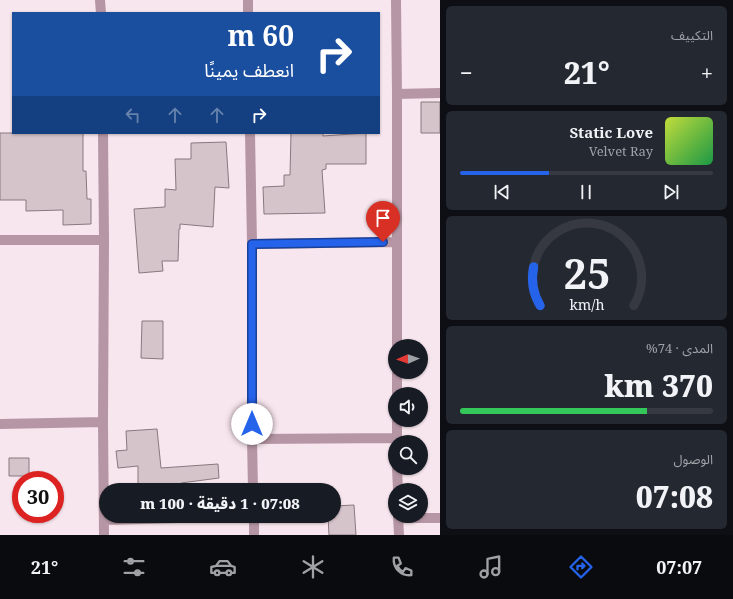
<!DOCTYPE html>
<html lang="ar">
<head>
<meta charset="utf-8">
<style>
	:root { --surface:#171b24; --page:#242831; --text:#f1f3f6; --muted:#9ea1a6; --line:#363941; --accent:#2563eb }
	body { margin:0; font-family:"Noto Serif","Noto Sans Arabic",serif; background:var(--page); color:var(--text); direction:rtl; height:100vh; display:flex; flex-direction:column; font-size:15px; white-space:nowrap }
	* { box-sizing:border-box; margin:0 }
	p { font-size:13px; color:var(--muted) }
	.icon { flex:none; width:22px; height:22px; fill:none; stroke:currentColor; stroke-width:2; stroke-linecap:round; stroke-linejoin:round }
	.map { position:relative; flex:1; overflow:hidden; direction:ltr }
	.drawer { display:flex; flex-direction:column; gap:6px; padding:6px; background:#0d0f14; width:293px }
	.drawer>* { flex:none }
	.banner { position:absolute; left:12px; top:12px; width:368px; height:122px; border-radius:0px; box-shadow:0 1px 3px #0004; direction:rtl; background:#1a4fa0; color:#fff; overflow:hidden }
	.needle { width:26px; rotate:268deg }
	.fabs { position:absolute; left:388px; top:339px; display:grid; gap:8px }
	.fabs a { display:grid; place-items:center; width:40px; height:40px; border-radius:50%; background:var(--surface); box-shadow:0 1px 3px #0004; font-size:20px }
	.speed { position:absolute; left:12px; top:471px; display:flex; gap:8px; font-size:20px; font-weight:700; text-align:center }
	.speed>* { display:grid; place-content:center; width:52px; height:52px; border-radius:50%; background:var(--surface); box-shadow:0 1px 3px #0004; line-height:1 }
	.speed .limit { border:6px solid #d22; background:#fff; color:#111 }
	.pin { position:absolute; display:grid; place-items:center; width:34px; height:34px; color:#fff; margin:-41px -17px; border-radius:50% 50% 50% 0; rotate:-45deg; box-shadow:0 0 4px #0007 }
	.pin .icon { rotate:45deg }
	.me { position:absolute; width:44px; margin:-22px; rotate:0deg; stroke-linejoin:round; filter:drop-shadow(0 0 3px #0008) }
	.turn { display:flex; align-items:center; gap:14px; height:84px; padding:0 20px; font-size:18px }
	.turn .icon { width:52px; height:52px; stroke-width:2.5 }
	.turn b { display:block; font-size:28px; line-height:34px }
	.lanes { display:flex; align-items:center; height:38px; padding:0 20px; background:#0003; justify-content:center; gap:20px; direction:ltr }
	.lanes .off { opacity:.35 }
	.big { font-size:30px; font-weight:800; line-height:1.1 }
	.drawer .tile { flex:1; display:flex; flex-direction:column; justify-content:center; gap:6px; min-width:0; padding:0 14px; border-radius:6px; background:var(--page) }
	.drawer .dial { align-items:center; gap:0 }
	.dial svg { height:104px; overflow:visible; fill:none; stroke:var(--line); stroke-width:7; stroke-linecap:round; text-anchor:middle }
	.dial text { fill:var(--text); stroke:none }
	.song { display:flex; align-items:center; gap:12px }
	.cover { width:48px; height:48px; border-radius:6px; background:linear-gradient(135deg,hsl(70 70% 55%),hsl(140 70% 35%)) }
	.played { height:4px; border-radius:2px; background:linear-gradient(90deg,var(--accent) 35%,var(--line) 35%) }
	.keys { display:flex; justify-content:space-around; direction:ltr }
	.heat { display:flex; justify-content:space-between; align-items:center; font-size:22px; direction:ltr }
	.charge { height:6px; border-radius:3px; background:linear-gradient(90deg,#34c759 74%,var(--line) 0) }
	.trip { position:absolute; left:99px; top:483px; width:242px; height:40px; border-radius:20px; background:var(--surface); box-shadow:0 1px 3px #0004; font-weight:800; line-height:40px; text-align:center; direction:rtl }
	.menu { display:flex; height:64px; justify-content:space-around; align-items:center; background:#090b0e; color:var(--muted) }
	.menu .icon { width:28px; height:28px }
	.menu .active { color:var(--accent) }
	.menu b { font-size:18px; color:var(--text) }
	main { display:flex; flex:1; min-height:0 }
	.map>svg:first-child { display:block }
	.building { fill:#d6c4cb; stroke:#88787f }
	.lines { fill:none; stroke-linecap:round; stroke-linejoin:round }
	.minor { stroke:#b696a4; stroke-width:10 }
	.route-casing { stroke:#184099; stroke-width:10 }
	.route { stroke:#2563eb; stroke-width:7 }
</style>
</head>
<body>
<main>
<section class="drawer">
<div class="tile"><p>التكييف</p>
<div class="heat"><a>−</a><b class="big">21°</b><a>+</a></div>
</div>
<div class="tile">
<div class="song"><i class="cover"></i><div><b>Static Love</b><p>Velvet Ray</p></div></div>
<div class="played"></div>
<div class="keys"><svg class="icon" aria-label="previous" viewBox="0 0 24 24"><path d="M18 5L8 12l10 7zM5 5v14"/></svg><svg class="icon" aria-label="pause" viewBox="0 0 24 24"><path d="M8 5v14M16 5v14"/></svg><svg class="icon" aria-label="next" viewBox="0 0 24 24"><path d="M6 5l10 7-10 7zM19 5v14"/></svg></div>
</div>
<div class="tile dial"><svg viewBox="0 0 100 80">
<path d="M14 69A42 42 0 1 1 86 69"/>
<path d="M14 69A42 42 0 0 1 9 39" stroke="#2563eb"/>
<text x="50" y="56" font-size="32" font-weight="700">25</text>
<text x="50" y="72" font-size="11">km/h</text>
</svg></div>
<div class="tile"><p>المدى · 74%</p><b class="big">370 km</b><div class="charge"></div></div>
<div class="tile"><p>الوصول</p><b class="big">07:08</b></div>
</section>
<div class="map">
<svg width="440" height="535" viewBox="0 0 440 535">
	<rect width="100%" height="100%" fill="#f8e6ee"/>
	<path class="building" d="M 421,102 L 440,102 L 440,133 L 421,133 Z
		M 0,133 L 83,133 L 83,171 L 86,171 L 87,199 L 91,199 L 91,224 L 63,225 L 63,210 L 26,211 L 26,200 L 0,200 Z
		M 291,133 L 323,133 L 323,136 L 366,133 L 366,164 L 326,164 L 326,169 L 322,170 L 325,213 L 264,214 L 263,187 L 284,186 L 284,175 L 290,175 Z
		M 226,142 L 229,188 L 215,187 L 213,227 L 180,224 L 180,229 L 179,229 L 178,261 L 162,261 L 163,271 L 139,273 L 134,209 L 165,207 L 165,189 L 176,190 L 175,159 L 191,159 L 191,143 Z
		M 142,321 L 163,321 L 163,359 L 141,358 Z
		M 157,429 L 161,468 L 218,464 L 219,478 L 181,483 L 182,490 L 138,490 L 138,466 L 118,468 L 116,451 L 127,450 L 126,431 Z
		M 9,458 L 29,458 L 29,476 L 9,476 Z
		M 354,505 L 356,535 L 329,535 L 328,516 L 334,516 L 334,506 Z"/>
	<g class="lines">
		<path class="minor" d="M 100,0 L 101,13
			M 248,0 L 248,13
			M 396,0 L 397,94 L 397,346
			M 397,94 L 440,93
			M 103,133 L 104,240 L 103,422 L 104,535
			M 250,133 L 252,244 L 252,439 L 253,490
			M 0,240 L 104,240
			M 252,244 L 397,242
			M 397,394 L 397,372
			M 397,420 L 397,442
			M 0,424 L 103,422
			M 252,439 L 397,438
			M 397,468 L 398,490
			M 254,516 L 254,535
			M 398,516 L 399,535
			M 398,518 L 440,518
			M 104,520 L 254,516"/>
	</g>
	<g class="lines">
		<defs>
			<path id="route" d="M 252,424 L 252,244 L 383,242"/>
		</defs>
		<use href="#route" class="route-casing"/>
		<use href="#route" class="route"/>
	</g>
</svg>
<div class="fabs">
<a><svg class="needle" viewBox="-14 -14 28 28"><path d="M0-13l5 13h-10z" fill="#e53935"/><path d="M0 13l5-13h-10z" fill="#9ea1a6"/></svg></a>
<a><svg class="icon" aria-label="sound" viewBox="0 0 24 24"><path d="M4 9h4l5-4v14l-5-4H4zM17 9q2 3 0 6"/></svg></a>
<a><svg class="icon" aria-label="search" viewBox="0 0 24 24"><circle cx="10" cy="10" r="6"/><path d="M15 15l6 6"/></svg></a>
<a><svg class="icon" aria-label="layers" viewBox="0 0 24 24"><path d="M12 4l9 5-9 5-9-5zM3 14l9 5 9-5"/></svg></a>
</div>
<div class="speed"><div class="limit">30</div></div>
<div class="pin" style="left:383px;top:242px;background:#d93025"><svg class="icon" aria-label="arrive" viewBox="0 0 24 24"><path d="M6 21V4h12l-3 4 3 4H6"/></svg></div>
<svg class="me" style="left:252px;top:424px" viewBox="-20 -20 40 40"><circle r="19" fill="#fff"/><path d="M0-13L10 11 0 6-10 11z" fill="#2563eb"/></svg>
<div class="trip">07:08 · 1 دقيقة · 100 m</div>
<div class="banner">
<div class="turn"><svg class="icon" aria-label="right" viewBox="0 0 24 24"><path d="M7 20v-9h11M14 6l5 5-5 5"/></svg><div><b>60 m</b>انعطف يمينًا</div></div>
<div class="lanes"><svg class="icon off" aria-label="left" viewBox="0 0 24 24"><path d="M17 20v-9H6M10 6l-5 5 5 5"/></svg><svg class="icon off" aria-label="ahead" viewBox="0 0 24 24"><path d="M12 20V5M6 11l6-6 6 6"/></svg><svg class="icon off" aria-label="ahead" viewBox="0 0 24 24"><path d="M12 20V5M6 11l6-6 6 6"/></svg><svg class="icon" aria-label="right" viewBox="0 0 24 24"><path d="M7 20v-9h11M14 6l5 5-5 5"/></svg></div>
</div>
</div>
</main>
<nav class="menu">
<b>07:07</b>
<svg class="icon active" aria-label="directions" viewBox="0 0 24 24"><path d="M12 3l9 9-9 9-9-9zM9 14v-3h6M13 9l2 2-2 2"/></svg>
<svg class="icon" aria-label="music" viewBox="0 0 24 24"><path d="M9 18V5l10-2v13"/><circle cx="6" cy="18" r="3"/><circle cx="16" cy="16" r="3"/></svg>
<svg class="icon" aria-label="phone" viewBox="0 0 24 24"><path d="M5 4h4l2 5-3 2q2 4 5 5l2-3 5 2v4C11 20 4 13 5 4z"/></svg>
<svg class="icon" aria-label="climate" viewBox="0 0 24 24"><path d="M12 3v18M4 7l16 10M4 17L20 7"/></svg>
<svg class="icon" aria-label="car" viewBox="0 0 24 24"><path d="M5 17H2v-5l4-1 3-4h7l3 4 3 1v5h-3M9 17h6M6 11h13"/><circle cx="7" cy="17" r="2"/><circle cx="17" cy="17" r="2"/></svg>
<svg class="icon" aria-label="filters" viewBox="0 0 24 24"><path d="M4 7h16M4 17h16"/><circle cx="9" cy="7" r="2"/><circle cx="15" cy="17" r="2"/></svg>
<b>21°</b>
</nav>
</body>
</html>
